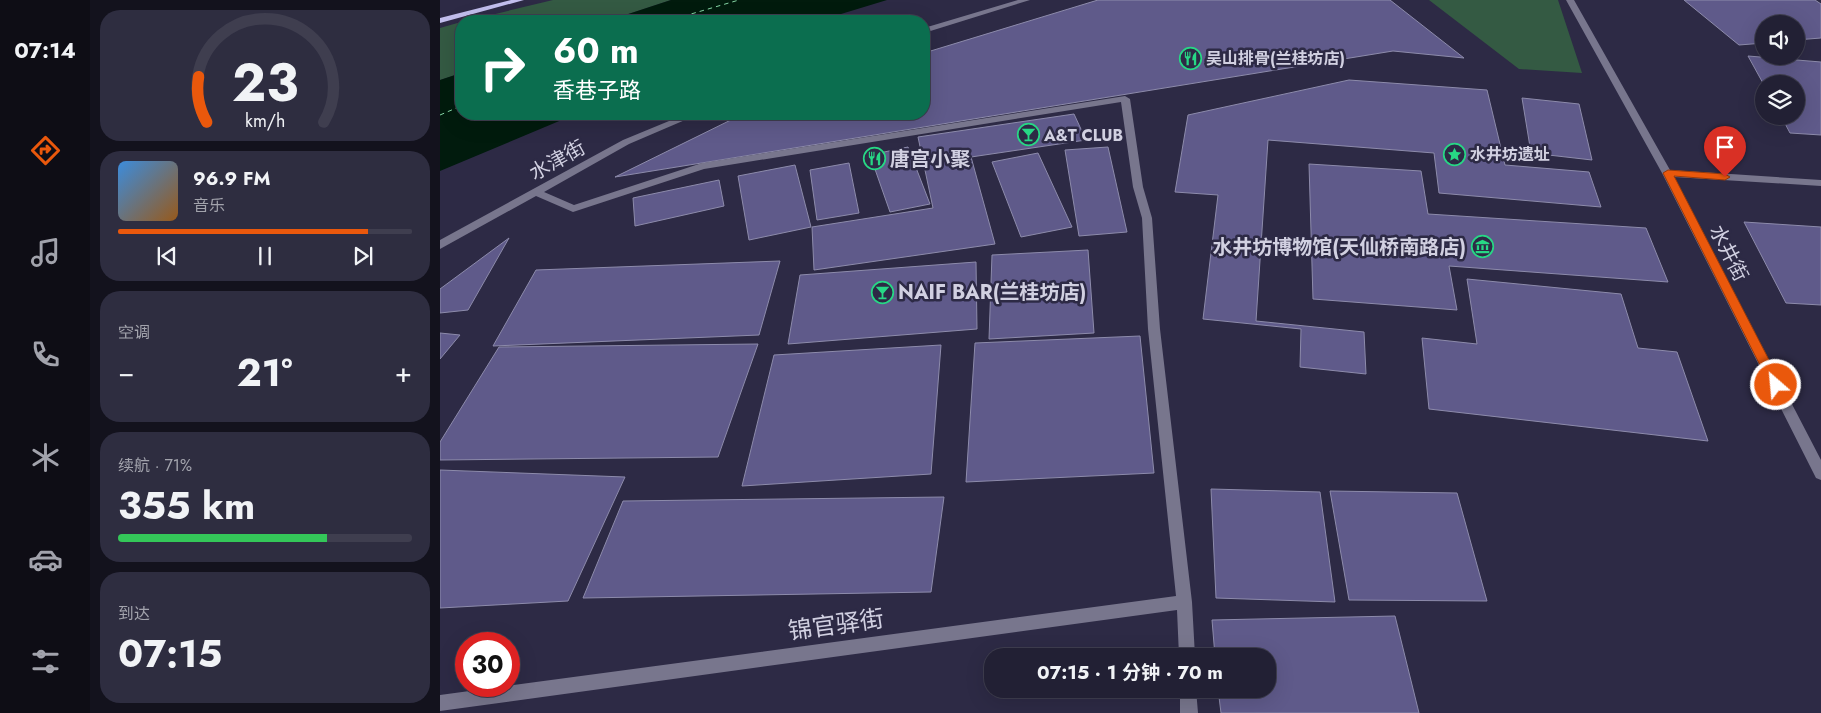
<!DOCTYPE html>
<html lang="zh">
<head>
<meta charset="utf-8">
<style>
	:root { --surface:#222034; --page:#2e2d40; --text:#f1f3f6; --muted:#a2a3ac; --line:#3f3e4f; --accent:#ea580c }
	body { margin:0; font-family:Jost,"Noto Sans SC",sans-serif; background:var(--page); color:var(--text); height:100vh; display:flex; flex-direction:column; font-size:19px; white-space:nowrap }
	* { box-sizing:border-box; margin:0 }
	p { font-size:16px; color:var(--muted) }
	.icon { flex:none; width:28px; height:28px; fill:none; stroke:currentColor; stroke-width:2; stroke-linecap:round; stroke-linejoin:round }
	.map { position:relative; flex:1; overflow:hidden }
	.panel { display:flex; flex-direction:column; gap:10px; padding:10px; background:#13121d; width:350px }
	.panel>* { flex:none }
	.guide { position:absolute; left:15px; top:15px; width:475px; height:105px; border-radius:20px; box-shadow:0 5px 20px #0002,0 0 0 1px var(--line); background:#0b6e4f; color:#fff; overflow:hidden }
	.controls { position:absolute; left:1315px; top:15px; display:grid; gap:10px }
	.controls a { display:grid; place-items:center; width:50px; height:50px; border-radius:50%; background:var(--surface); box-shadow:0 5px 20px #0002,0 0 0 1px var(--line); font-size:25px }
	.speed { position:absolute; left:15px; top:632px; display:flex; gap:10px; font-size:25px; font-weight:700; text-align:center }
	.speed>* { display:grid; place-content:center; width:65px; height:65px; border-radius:50%; background:var(--surface); box-shadow:0 5px 20px #0002,0 0 0 1px var(--line); line-height:1 }
	.speed .limit { border:8px solid #d22; background:#fff; color:#111 }
	.pin { position:absolute; display:grid; place-items:center; width:42px; height:42px; color:#fff; margin:-51px -21px; border-radius:50% 50% 50% 0; rotate:-45deg; box-shadow:0 0 5px #0007 }
	.pin .icon { rotate:45deg }
	.me { position:absolute; width:55px; margin:-28px; rotate:333deg; stroke-linejoin:round; filter:drop-shadow(0 0 4px #0008) }
	.turn { display:flex; align-items:center; gap:18px; height:105px; padding:0 15px; font-size:22px }
	.turn .icon { width:65px; height:65px; stroke-width:2.5 }
	.turn b { display:block; font-size:35px; line-height:42px }
	.big { font-size:38px; font-weight:700; line-height:1.1 }
	.panel .tile { flex:1; display:flex; flex-direction:column; justify-content:center; gap:8px; min-width:0; padding:0 18px; border-radius:20px; background:var(--page) }
	.panel .dial { align-items:center; gap:0 }
	.dial svg { height:130px; overflow:visible; fill:none; stroke:var(--line); stroke-width:7; stroke-linecap:round; text-anchor:middle }
	.dial text { fill:var(--text); stroke:none }
	.song { display:flex; align-items:center; gap:15px }
	.cover { width:60px; height:60px; border-radius:8px; background:linear-gradient(135deg,hsl(210 70% 55%),hsl(30 70% 35%)) }
	.played { height:5px; border-radius:2px; background:linear-gradient(90deg,var(--accent) 85%,var(--line) 85%) }
	.keys { display:flex; justify-content:space-around; direction:ltr }
	.heat { display:flex; justify-content:space-between; align-items:center; font-size:28px; direction:ltr }
	.charge { height:8px; border-radius:4px; background:linear-gradient(90deg,#34c759 71%,var(--line) 0) }
	.trip { position:absolute; left:544px; top:648px; width:292px; height:50px; border-radius:20px; background:var(--surface); box-shadow:0 5px 20px #0002,0 0 0 1px var(--line); font-weight:700; line-height:50px; text-align:center }
	main { display:flex; flex:1; min-height:0 }
	.tab-bar { display:flex; flex-direction:column; width:90px; justify-content:space-around; align-items:center; background:#0e0d15; color:var(--muted) }
	.tab-bar .icon { width:35px; height:35px }
	.tab-bar .current { color:var(--accent) }
	.tab-bar b { font-size:22px; color:var(--text) }
	.map>svg:first-child { display:block }
	.green { fill:#345a43 }
	.water { fill:#011b0d }
	.lines { fill:none; stroke-linecap:round; stroke-linejoin:round }
	.ferry { stroke:#85d6a5; stroke-width:1; stroke-dasharray:4.5 4; stroke-linecap:butt }
	.building { fill:#5f5a8a; stroke:#8d8bab }
	.minor { fill:#78768d; fill-rule:evenodd }
	.major { fill:#c2beed; fill-rule:evenodd }
	.route { fill:#ea580c; stroke:#983908 }
	.labels { text-anchor:middle; stroke-width:5; stroke-linejoin:round; paint-order:stroke }
	.far-poi-label { font-size:16px; font-weight:bold; fill:#d1d0e1; stroke:#2d2a45; text-anchor:start }
	.poi-label { font-size:20px; font-weight:bold; fill:#d1d0e1; stroke:#2d2a45; text-anchor:start }
	.street-label { font-size:20px; fill:#d1d0e1; stroke:#2d2a45 }
	.near-street-label { font-size:24px; fill:#d1d0e1; stroke:#2d2a45 }
</style>
</head>
<body>
<main>
<nav class="tab-bar">
<b>07:14</b>
<svg class="icon current" aria-label="directions" viewBox="0 0 24 24"><path d="M12 3l9 9-9 9-9-9zM9 14v-3h6M13 9l2 2-2 2"/></svg>
<svg class="icon" aria-label="music" viewBox="0 0 24 24"><path d="M9 18V5l10-2v13"/><circle cx="6" cy="18" r="3"/><circle cx="16" cy="16" r="3"/></svg>
<svg class="icon" aria-label="phone" viewBox="0 0 24 24"><path d="M5 4h4l2 5-3 2q2 4 5 5l2-3 5 2v4C11 20 4 13 5 4z"/></svg>
<svg class="icon" aria-label="climate" viewBox="0 0 24 24"><path d="M12 3v18M4 7l16 10M4 17L20 7"/></svg>
<svg class="icon" aria-label="car" viewBox="0 0 24 24"><path d="M5 17H2v-5l4-1 3-4h7l3 4 3 1v5h-3M9 17h6M6 11h13"/><circle cx="7" cy="17" r="2"/><circle cx="17" cy="17" r="2"/></svg>
<svg class="icon" aria-label="filters" viewBox="0 0 24 24"><path d="M4 7h16M4 17h16"/><circle cx="9" cy="7" r="2"/><circle cx="15" cy="17" r="2"/></svg>
</nav>
<section class="panel">
<div class="tile dial"><svg viewBox="0 0 100 80">
<path d="M14 69A42 42 0 1 1 86 69"/>
<path d="M14 69A42 42 0 0 1 9 41" stroke="#ea580c"/>
<text x="50" y="56" font-size="32" font-weight="700">23</text>
<text x="50" y="72" font-size="11">km/h</text>
</svg></div>
<div class="tile">
<div class="song"><i class="cover"></i><div><b>96.9 FM</b><p>音乐</p></div></div>
<div class="played"></div>
<div class="keys"><svg class="icon" aria-label="previous" viewBox="0 0 24 24"><path d="M18 5L8 12l10 7zM5 5v14"/></svg><svg class="icon" aria-label="pause" viewBox="0 0 24 24"><path d="M8 5v14M16 5v14"/></svg><svg class="icon" aria-label="next" viewBox="0 0 24 24"><path d="M6 5l10 7-10 7zM19 5v14"/></svg></div>
</div>
<div class="tile"><p>空调</p>
<div class="heat"><a>−</a><b class="big">21°</b><a>+</a></div>
</div>
<div class="tile"><p>续航 · 71%</p><b class="big">355 km</b><div class="charge"></div></div>
<div class="tile"><p>到达</p><b class="big">07:15</b></div>
</section>
<div class="map">
<svg width="1381" height="713" viewBox="0 0 1381 713">
	<rect width="100%" height="100%" fill="#2d2a45"/>
	<path class="green" d="M 113,0 L 231,0 L 167,21 L 26,21 Z
		M 989,0 L 1118,0 L 1142,73 L 1079,69 Z
		M 21,22 L 21,73 L 0,80 L 0,28 Z"/>
	<path class="water" d="M 231,0 L 447,0 L 378,21 L 167,21 Z
		M 21,73 L 21,114 L 136,114 L 0,171 L 0,80 Z"/>
	<g class="lines">
		<path class="ferry" d="M 227,21 L 299,0
			M 0,115 L 21,106"/>
	</g>
	<path class="building" d="M 658,0 L 950,0 L 1024,58 L 953,51 L 175,177 L 303,114 L 484,114 L 484,53 Z
		M 1244,0 L 1375,0 L 1381,4 L 1381,38 L 1356,40 L 1356,24 L 1324,24 L 1324,43 L 1299,45 Z
		M 1308,56 L 1381,62 L 1381,135 L 1350,133 L 1341,116 L 1356,116 L 1356,84 L 1324,85 Z
		M 909,80 L 1047,90 L 1065,165 L 1149,172 L 1161,207 L 999,193 L 994,153 L 828,140 L 816,321 L 924,332 L 926,374 L 860,367 L 861,329 L 763,319 L 778,195 L 735,192 L 748,115 Z
		M 1082,98 L 1139,104 L 1152,160 L 1091,153 Z
		M 634,114 L 646,140 L 531,157 L 555,244 L 374,270 L 372,227 L 493,208 L 478,137 Z
		M 468,147 L 490,204 L 450,212 L 430,155 Z
		M 668,147 L 687,232 L 639,236 L 625,150 Z
		M 598,153 L 632,227 L 581,237 L 552,162 Z
		M 409,163 L 419,213 L 377,220 L 370,170 Z
		M 869,164 L 981,171 L 988,214 L 1206,228 L 1228,282 L 1009,266 L 1017,310 L 873,299 Z
		M 355,165 L 371,227 L 309,240 L 298,176 Z
		M 279,180 L 284,206 L 195,226 L 193,198 Z
		M 1304,222 L 1381,227 L 1381,305 L 1346,303 Z
		M 69,238 L 28,310 L 0,313 L 0,289 Z
		M 648,250 L 654,333 L 549,339 L 552,255 Z
		M 340,261 L 319,335 L 53,346 L 96,270 Z
		M 536,262 L 537,329 L 348,344 L 360,275 Z
		M 1027,279 L 1181,294 L 1198,348 L 1237,352 L 1268,441 L 989,409 L 982,338 L 1037,344 Z
		M 0,333 L 20,335 L 0,359 Z
		M 700,336 L 714,473 L 526,482 L 535,343 Z
		M 318,344 L 278,457 L 0,460 L 0,442 L 59,347 Z
		M 501,345 L 491,474 L 302,486 L 334,355 Z
		M 0,470 L 185,477 L 128,601 L 0,608 Z
		M 771,489 L 880,492 L 895,602 L 776,598 Z
		M 890,491 L 1017,493 L 1047,601 L 909,600 Z
		M 504,497 L 491,592 L 143,598 L 183,501 Z
		M 955,616 L 979,713 L 781,713 L 778,689 L 828,689 L 828,656 L 775,656 L 772,620 Z"/>
	<g class="lines">
		<path class="minor" d="M 578,0 L 590,0 L 484,33 L 484,28 Z
			M 1126,0 L 1134,0 L 1230,170 L 1381,180 L 1381,186 L 1234,177 L 1381,460 L 1381,480 L 1376,478 L 1222,173 Z
			M 685,96 L 690,99 L 703,187 L 712,218 L 720,329 L 752,602 L 755,656 L 739,656 L 737,610 L 0,711 L 0,695 L 736,596 L 708,329 L 702,218 L 693,187 L 681,102 L 264,169 L 133,212 L 96,196 L 0,249 L 0,240 L 183,140 L 246,114 L 259,114 L 189,144 L 104,192 L 134,205 L 262,163 Z
			M 740,689 L 756,689 L 758,713 L 740,713 Z"/>
		<path class="major" d="M 71,0 L 84,0 L 0,23 L 0,18 Z"/>
	</g>
	<path class="route" d="M 1228,170 L 1285,174 L 1290,177 L 1285,180 L 1234,176 L 1342,385 L 1340,388 L 1332,388 L 1330,385 L 1223,173 Z"/>
	<defs>
		<symbol id="restaurant-ring" viewBox="-11 -11 22 22"><circle r="9.5" fill="#2d2a45" stroke="#27d885" stroke-width="1.5"/><path d="M-5-6h1v4h1v-4h1v4h1v-4h1v5L-1.5 .5V6h-2V.5L-5-1ZM5-6V6H3V1.5H1.5Q1.5-4 5-6Z" fill="#27d885"/></symbol>
		<symbol id="bar-ring" viewBox="-11 -11 22 22"><circle r="9.5" fill="#2d2a45" stroke="#27d885" stroke-width="1.5"/><path d="M-6-5H6L.8 .8V4.5H3.5V6h-7V4.5H-.8V.8Z" fill="#27d885"/></symbol>
		<symbol id="sight-ring" viewBox="-11 -11 22 22"><circle r="9.5" fill="#2d2a45" stroke="#27d885" stroke-width="1.5"/><path d="M0-6L1.8-2.2L6-1.7L2.9 1.2L3.7 5.4L0 3.3L-3.7 5.4L-2.9 1.2L-6-1.7L-1.8-2.2Z" fill="#27d885"/></symbol>
		<symbol id="museum-ring" viewBox="-11 -11 22 22"><circle r="9.5" fill="#2d2a45" stroke="#27d885" stroke-width="1.5"/><path d="M0-6L6-3V-2H-6V-3ZM-5-1h2V3h-2ZM-1-1h2V3h-2ZM3-1h2V3H3ZM-6 4H6V6H-6Z" fill="#27d885"/></symbol>
	</defs>
	<g fill-rule="evenodd">
		<use href="#restaurant-ring" x="738" y="46" width="25" height="25"/>
		<use href="#bar-ring" x="576" y="122" width="25" height="25"/>
		<use href="#sight-ring" x="1002" y="142" width="25" height="25"/>
		<use href="#restaurant-ring" x="422" y="146" width="25" height="25"/>
		<use href="#museum-ring" x="1030" y="234" width="25" height="25"/>
		<use href="#bar-ring" x="430" y="280" width="25" height="25"/>
	</g>
	<g class="labels">
		<g class="far-poi-label">
			<text x="766" y="64">吴山排骨(兰桂坊店)</text>
			<text x="604" y="141">A&amp;T CLUB</text>
			<text x="1030" y="160">水井坊遗址</text>
		</g>
		<g class="poi-label">
			<text x="450" y="166">唐宫小聚</text>
			<text x="1026" y="254" text-anchor="end">水井坊博物馆(天仙桥南路店)</text>
			<text x="458" y="299">NAIF BAR(兰桂坊店)</text>
		</g>
		<g class="street-label">
			<text transform="translate(117 160) rotate(-29)" y="7">水津街</text>
			<text transform="translate(1289 253) rotate(63)" y="7">水井街</text>
		</g>
		<g class="near-street-label">
			<text transform="translate(396 625) rotate(-8)" y="8">锦官驿街</text>
		</g>
	</g>
</svg>
<div class="controls">
<a><svg class="icon" aria-label="sound" viewBox="0 0 24 24"><path d="M4 9h4l5-4v14l-5-4H4zM17 9q2 3 0 6"/></svg></a>
<a><svg class="icon" aria-label="layers" viewBox="0 0 24 24"><path d="M12 4l9 5-9 5-9-5zM3 14l9 5 9-5"/></svg></a>
</div>
<div class="speed"><div class="limit">30</div></div>
<div class="pin" style="left:1285px;top:177px;background:#d93025"><svg class="icon" aria-label="arrive" viewBox="0 0 24 24"><path d="M6 21V4h12l-3 4 3 4H6"/></svg></div>
<svg class="me" style="left:1336px;top:385px" viewBox="-20 -20 40 40"><circle r="17" fill="#ea580c" stroke="#fff" stroke-width="3"/><path d="M0-11L8 9 0 5-8 9z" fill="#fff"/></svg>
<div class="trip">07:15 · 1 分钟 · 70 m</div>
<div class="guide">
<div class="turn"><svg class="icon" aria-label="right" viewBox="0 0 24 24"><path d="M7 20v-9h11M14 6l5 5-5 5"/></svg><div><b>60 m</b>香巷子路</div></div>
</div>
</div>
</main>
</body>
</html>
